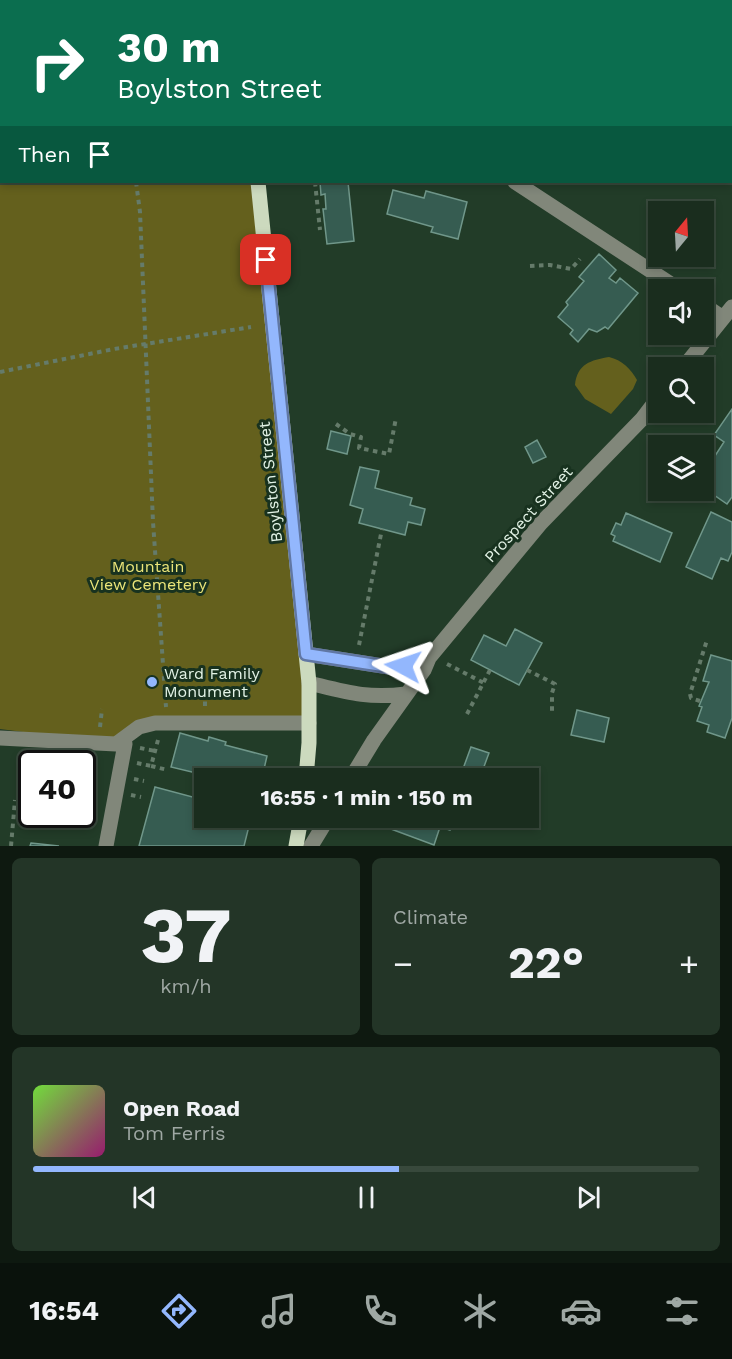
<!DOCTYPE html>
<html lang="en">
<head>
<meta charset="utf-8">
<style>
	:root { --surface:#1a2d1e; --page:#233527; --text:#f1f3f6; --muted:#9fa8a4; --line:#38493c; --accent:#93b7fd }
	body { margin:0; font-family:"Work Sans",sans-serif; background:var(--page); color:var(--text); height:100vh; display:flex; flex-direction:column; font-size:22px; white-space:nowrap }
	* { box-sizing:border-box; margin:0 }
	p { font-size:20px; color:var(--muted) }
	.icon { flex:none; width:33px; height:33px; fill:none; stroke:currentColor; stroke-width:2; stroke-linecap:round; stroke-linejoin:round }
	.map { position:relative; height:846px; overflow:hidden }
	.side { display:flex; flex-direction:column; gap:12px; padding:12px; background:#0e1910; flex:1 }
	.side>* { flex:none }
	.hud { position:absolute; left:0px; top:0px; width:732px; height:183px; box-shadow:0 3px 9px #0003,0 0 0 2px var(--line); background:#0b6e4f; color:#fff; overflow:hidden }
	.needle { width:39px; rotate:18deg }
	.buttons { position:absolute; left:648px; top:201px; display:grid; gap:12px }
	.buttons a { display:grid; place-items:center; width:66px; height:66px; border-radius:0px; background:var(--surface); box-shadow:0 3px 9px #0003,0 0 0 2px var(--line); font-size:30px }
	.speed { position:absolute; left:18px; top:750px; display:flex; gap:12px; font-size:30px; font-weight:700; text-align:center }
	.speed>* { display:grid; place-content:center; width:78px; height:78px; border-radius:50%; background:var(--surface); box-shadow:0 3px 9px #0003,0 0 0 2px var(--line); line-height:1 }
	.speed .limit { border:3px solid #111; border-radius:9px; background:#fff; color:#111 }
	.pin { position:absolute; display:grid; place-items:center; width:51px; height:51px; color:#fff; margin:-26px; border-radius:12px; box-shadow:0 3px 9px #0006 }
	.me { position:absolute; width:66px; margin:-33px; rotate:275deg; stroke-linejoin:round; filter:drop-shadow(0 0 4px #0008) }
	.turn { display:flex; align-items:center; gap:21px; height:126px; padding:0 18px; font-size:27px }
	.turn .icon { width:78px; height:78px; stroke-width:2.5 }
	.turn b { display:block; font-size:42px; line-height:51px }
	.then { display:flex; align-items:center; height:57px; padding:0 18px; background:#0003; gap:12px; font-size:22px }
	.big { font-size:45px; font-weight:700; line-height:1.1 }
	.side .tile { flex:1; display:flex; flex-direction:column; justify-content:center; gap:9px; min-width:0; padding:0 21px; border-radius:9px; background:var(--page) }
	.side .dial { align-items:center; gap:0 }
	.dial b { font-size:78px; line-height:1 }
	.song { display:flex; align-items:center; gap:18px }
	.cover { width:72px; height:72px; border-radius:9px; background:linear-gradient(135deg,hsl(100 70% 55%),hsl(320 70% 35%)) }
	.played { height:6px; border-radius:3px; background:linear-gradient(90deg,var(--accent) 55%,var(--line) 55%) }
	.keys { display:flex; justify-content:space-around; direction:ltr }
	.heat { display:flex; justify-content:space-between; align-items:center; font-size:33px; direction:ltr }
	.side .tiles { flex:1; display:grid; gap:12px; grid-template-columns:1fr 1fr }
	.tile:last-child { grid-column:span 2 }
	.trip { position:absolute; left:194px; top:768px; width:345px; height:60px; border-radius:0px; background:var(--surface); box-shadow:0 3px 9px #0003,0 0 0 2px var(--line); font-weight:700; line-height:60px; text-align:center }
	.menu { display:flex; height:96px; justify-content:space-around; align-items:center; background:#0a120c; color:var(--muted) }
	.menu .icon { width:42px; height:42px }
	.menu .active { color:var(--accent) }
	.menu b { font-size:27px; color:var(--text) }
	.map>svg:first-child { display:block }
	.green { fill:#64601d }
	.building { fill:#365c51; stroke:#70978a; stroke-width:1.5 }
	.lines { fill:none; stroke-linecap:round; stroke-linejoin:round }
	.path { stroke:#657b6a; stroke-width:4; stroke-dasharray:4.5 4.5; stroke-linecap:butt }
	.minor { stroke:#81877a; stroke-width:15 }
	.major { stroke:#ccdabe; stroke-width:15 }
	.route-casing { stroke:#6077a4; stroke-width:15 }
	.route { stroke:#93b7fd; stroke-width:10 }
	.poi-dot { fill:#93b7fd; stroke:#18321f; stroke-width:2 }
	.labels { text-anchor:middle; stroke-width:6; stroke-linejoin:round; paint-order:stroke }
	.street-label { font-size:16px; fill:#e3f3e6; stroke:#18321f }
	.park-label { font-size:16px; fill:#ebe579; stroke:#18321f }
	.poi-label { font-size:16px; fill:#e3f3e6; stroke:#18321f; text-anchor:start }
</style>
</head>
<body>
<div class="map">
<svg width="732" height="846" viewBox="0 0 732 846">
	<rect width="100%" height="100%" fill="#223c28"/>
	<path class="green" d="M 0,0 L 239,0 L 239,1 L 2,2 L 2,182 L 258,182 L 309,723 L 155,723 L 116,744 L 0,729 Z
		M 609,357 C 622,360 631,369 637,380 L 633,389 L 611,414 L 585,399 L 575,385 C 577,364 591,360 609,357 Z"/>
	<path class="building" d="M 305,0 L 343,0 L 344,2 L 305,2 Z
		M 586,0 L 621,0 L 623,1 L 585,2 Z
		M 730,85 L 732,86 L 732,123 L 730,123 Z
		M 320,182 L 348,182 L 354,241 L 327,244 L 323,209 L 326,209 L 325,194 L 321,195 Z
		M 393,190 L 424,198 L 426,191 L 467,202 L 458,239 L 431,232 L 433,227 L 387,214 Z
		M 599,254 L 616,270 L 609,278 L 616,283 L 620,278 L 638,293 L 608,329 L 605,327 L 597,332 L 589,329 L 578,342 L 570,334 L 573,330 L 558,317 L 568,305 L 566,302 L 584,281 L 579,277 Z
		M 732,409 L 732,497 L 727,504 L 704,488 L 704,473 L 724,442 L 714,435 Z
		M 331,431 L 351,436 L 347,454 L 327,449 Z
		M 537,440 L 546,457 L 533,463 L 525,447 Z
		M 360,467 L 379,471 L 375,488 L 412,498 L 410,505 L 425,509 L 421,525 L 408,522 L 405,535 L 359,523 L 363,509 L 350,505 Z
		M 711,512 L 732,522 L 732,552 L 728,561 L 721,558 L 712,579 L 686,567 Z
		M 626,513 L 672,533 L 660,562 L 613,541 L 615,536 L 611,534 L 616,523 L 621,525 Z
		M 515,629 L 542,643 L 519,685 L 471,660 L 484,635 L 506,646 Z
		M 711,655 L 732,661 L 732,718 L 725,738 L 707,732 L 709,725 L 697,721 L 702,707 L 699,706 L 709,682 L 703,681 Z
		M 577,710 L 609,718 L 604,742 L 571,735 Z
		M 180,733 L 208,741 L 209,737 L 226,742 L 225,745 L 267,756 L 262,778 L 217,778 L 171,767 Z
		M 471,747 L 489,753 L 482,772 L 470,768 L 467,776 L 470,778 L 453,778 L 455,775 L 460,777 Z
		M 155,787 L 204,800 L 204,818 L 251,818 L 244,846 L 139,846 Z
		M 395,818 L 464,818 L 460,827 L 452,824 L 450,830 L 440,827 L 434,845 L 391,829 Z
		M 31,843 L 59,846 L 30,846 Z"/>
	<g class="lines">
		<path class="path" d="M 730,64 L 730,69
			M 136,182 L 140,212 L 153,522 L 166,707
			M 315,182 L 320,230
			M 530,266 L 550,265 L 571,269 L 580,259
			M 0,372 L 114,349 L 251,327
			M 336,424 L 350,434 L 361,437 L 359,448 L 389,454 L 396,418
			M 359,645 L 382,529
			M 447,664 L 484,683
			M 527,670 L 555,684 L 552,693 L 552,712
			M 700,701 L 691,698 L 690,694 L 707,640
			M 205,706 L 205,692
			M 467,714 L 490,670
			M 100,727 L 102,709
			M 158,740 L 151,766 L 168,770
			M 140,748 L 155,751
			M 137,763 L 151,766
			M 134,779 L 144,781
			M 131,795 L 141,797
			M 11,846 L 15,800"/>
		<path class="minor" d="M 161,0 L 162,2
			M 699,0 L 701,2
			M 120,2 L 120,0
			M 730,20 L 732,21
			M 0,112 L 2,112
			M 515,182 L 680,290
			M 704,305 L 723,318
			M 683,368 L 732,307
			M 306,654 L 389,667 L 403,666 L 429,658
			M 309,683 C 346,692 367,699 406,694
			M 0,738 L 116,744 L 139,727 L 155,723 L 309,723
			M 351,778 L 374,740 L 424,670 L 429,658 L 541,523 L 642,419 L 658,398
			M 106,846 L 125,744 L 116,744
			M 311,846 L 328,818"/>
		<path class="major" d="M 239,0 L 239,2
			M 258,182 L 309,683 L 309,743 L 306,778
			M 296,846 L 301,818"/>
	</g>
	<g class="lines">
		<defs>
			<path id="route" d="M 266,260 L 306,654 L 389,667 L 403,666"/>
		</defs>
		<use href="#route" class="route-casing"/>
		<use href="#route" class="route"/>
	</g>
	<circle class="poi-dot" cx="152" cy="682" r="6"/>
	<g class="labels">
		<g class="street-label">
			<text transform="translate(270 482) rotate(-96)" y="6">Boylston Street</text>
			<text transform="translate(528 514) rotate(-48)" y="6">Prospect Street</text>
		</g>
		<g class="park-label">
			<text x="148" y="572">Mountain<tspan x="148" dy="18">View Cemetery</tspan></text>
		</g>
		<g class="poi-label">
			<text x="164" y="679">Ward Family<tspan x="164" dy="18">Monument</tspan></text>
		</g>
	</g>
</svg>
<div class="buttons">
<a><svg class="needle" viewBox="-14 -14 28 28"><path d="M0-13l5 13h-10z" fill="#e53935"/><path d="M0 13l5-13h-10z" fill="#9fa8a4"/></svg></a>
<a><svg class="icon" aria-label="sound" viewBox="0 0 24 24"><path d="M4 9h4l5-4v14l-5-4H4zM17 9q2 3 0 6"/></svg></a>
<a><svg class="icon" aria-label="search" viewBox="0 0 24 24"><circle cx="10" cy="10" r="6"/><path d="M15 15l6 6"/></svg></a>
<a><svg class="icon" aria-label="layers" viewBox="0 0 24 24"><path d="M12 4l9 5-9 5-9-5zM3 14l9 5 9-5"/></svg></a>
</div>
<div class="speed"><div class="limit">40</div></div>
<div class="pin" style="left:266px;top:260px;background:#d93025"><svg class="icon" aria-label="arrive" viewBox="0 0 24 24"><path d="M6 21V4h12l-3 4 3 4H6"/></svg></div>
<svg class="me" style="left:403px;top:666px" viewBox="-20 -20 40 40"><path d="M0-17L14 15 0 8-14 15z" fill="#93b7fd" stroke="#fff" stroke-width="4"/></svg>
<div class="trip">16:55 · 1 min · 150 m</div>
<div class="hud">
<div class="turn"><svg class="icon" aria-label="right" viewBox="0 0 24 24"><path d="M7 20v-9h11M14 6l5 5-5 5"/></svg><div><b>30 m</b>Boylston Street</div></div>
<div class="then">Then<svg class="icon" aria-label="arrive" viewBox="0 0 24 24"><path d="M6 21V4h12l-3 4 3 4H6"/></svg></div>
</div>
</div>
<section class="side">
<div class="tiles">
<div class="tile dial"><b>37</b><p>km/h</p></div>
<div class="tile"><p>Climate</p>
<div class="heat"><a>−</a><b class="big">22°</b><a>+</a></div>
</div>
<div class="tile">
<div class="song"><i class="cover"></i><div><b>Open Road</b><p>Tom Ferris</p></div></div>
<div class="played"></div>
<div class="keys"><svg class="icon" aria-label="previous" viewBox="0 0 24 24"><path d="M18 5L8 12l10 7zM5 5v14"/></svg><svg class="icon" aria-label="pause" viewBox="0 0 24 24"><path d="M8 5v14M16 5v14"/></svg><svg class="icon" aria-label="next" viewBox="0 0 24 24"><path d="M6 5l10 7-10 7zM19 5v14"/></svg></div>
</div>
</div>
</section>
<nav class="menu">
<b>16:54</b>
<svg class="icon active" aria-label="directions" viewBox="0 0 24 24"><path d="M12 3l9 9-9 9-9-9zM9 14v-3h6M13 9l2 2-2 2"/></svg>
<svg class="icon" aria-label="music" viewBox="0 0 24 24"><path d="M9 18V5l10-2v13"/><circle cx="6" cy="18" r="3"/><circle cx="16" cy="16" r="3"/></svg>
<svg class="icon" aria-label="phone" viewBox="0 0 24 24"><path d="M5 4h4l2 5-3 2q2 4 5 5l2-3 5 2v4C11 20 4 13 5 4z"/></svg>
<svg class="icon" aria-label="climate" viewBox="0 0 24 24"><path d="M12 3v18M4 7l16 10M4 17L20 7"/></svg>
<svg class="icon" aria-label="car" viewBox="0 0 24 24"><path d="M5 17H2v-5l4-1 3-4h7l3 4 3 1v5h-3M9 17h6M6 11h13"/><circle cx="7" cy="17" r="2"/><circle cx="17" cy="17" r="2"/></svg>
<svg class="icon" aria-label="filters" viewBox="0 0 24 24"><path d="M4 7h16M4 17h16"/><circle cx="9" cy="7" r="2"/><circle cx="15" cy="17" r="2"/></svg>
</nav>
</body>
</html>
